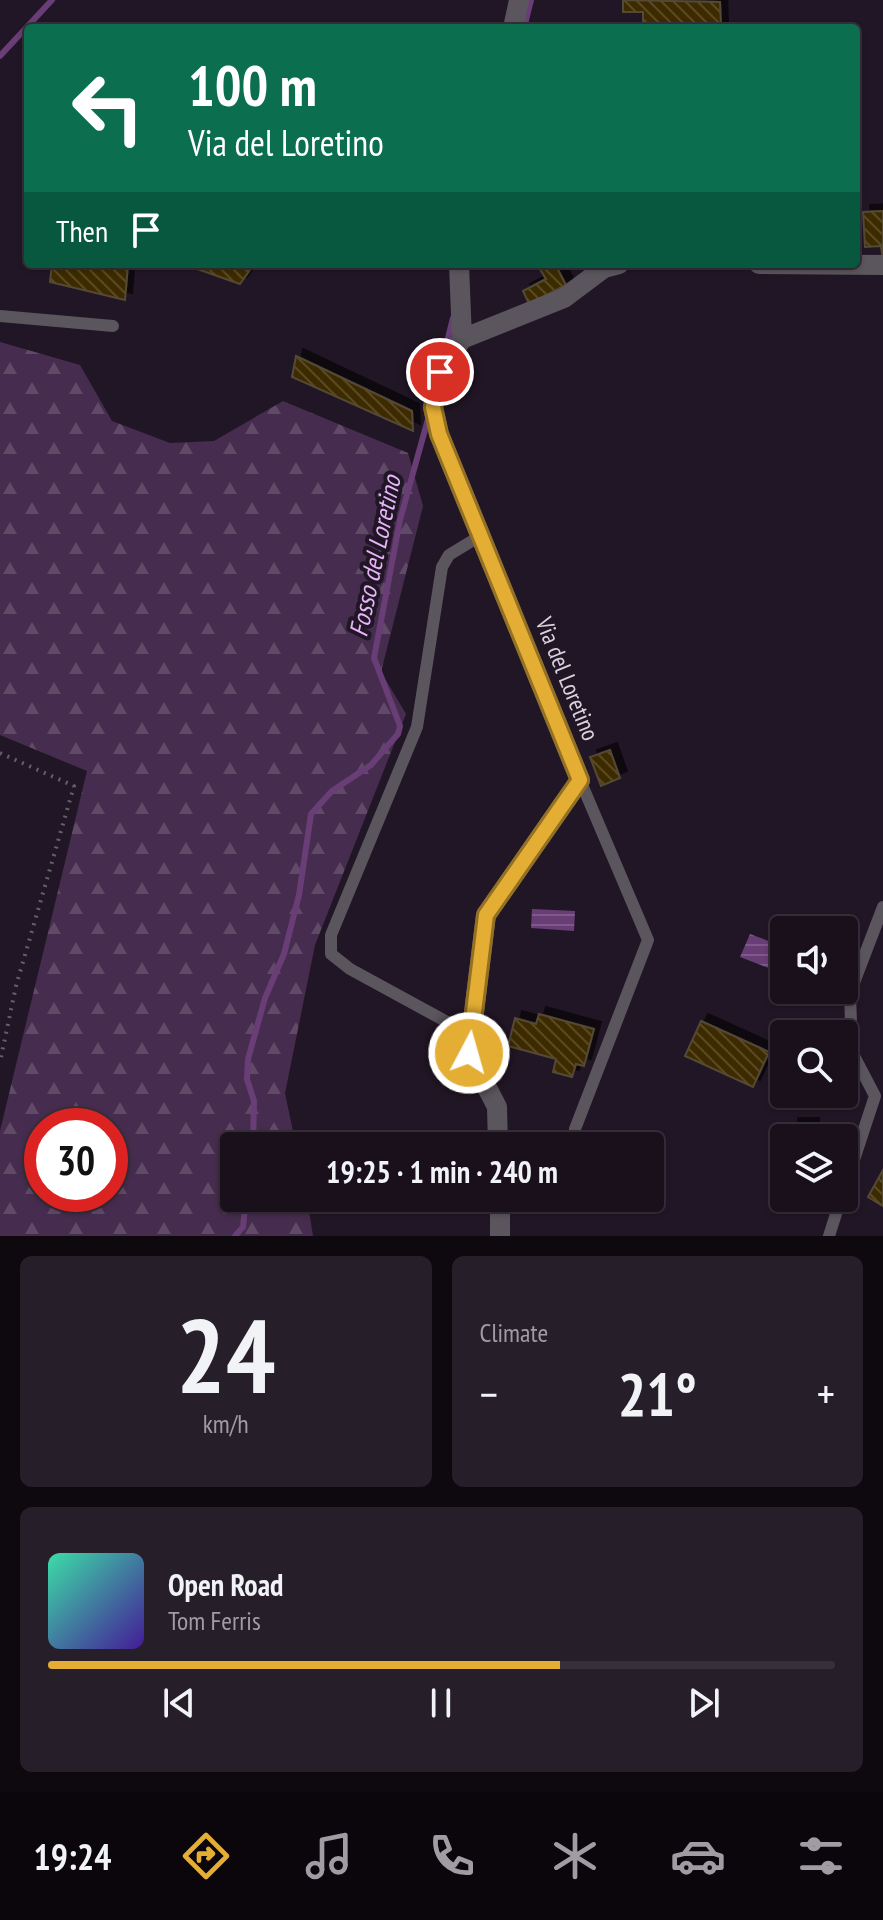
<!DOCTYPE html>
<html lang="en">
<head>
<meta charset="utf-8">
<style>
	:root { --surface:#19101c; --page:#261e29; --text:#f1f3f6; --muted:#9f9da3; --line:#37303b; --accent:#e4ae35 }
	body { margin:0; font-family:"PT Sans Narrow",sans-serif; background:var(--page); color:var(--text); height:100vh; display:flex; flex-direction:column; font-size:30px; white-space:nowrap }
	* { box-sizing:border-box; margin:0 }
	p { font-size:26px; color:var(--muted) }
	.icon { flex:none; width:44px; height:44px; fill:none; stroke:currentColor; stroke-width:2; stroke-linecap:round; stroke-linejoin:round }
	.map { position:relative; height:1236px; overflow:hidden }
	.drawer { display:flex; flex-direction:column; gap:20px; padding:20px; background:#0e090f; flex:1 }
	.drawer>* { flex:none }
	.hud { position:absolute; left:24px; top:24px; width:836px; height:244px; border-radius:8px; box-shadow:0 2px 6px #0004,0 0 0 2px var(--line); background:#0b6e4f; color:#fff; overflow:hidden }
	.fabs { position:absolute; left:770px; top:916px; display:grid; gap:16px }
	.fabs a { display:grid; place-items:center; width:88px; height:88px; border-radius:8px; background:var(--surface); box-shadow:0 2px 6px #0004,0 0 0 2px var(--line); font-size:40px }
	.speed { position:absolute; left:24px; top:1108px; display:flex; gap:16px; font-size:40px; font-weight:700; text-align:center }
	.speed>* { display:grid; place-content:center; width:104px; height:104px; border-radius:50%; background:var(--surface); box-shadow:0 2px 6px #0004,0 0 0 2px var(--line); line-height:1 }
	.speed .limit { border:12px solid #d22; background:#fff; color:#111 }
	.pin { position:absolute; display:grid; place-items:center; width:68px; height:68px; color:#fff; margin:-34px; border:4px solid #fff; border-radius:50%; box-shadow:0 2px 8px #0007 }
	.me { position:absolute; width:88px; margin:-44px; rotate:6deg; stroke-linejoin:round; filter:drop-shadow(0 0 6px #0008) }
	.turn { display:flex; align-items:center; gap:28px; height:168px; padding:0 32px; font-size:36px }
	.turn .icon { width:104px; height:104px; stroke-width:2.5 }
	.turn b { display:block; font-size:56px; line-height:68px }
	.then { display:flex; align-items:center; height:76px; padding:0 32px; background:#0003; gap:16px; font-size:30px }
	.big { font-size:60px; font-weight:800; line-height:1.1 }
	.drawer .card { flex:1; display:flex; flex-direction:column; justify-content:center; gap:12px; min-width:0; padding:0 28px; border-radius:12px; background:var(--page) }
	.drawer .dial { align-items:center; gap:0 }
	.dial b { font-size:104px; line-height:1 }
	.song { display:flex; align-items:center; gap:24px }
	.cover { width:96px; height:96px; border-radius:12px; background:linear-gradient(135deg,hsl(160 70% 55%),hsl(260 70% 35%)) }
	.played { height:8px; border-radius:4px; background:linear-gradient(90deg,var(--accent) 65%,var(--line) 65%) }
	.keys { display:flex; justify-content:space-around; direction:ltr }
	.heat { display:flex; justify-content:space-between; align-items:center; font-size:44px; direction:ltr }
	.drawer .tiles { flex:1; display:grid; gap:20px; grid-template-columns:1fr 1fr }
	.card:last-child { grid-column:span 2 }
	.trip { position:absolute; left:220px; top:1132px; width:444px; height:80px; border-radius:8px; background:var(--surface); box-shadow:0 2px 6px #0004,0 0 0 2px var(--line); font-weight:800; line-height:80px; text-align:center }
	.dock { display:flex; height:128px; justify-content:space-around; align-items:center; background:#0a060b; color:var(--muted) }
	.dock .icon { width:56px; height:56px }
	.dock .current { color:var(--accent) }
	.dock b { font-size:36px; color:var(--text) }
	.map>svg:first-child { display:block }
	.forest { fill:url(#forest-firs); fill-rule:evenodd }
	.water { fill:url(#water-rules) }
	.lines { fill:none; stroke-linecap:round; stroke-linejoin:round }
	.stream { stroke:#693e76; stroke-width:6 }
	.building { fill:url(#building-back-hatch); stroke:#534935; stroke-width:2; filter:url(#shadow) }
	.path { stroke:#675e6b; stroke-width:4; stroke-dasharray:2 6; stroke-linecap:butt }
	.service { stroke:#5b555d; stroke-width:12 }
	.minor { stroke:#5b555d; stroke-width:20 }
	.route-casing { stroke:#947122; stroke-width:20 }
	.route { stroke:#e4ae35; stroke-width:14 }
	.labels { text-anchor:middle; stroke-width:8; stroke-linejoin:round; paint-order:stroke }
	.street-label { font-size:24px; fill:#d9d1dc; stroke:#211625 }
	.water-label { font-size:26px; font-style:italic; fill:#e6b4f7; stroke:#211625 }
</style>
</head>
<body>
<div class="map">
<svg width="883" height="1236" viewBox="0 0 883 1236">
	<defs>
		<pattern id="forest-firs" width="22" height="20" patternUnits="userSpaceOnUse" patternTransform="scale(2)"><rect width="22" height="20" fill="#462c4e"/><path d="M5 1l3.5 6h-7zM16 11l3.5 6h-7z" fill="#604a67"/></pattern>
		<pattern id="water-rules" width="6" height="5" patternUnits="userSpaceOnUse" patternTransform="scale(2)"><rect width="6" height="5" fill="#693e76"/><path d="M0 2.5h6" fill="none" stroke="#7e5989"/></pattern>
		<pattern id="building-back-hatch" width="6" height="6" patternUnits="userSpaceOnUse" patternTransform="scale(2)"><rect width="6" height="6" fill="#3e2c02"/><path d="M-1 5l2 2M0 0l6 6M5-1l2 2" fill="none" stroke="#594a26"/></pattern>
		<filter id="shadow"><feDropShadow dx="7" dy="-7" stdDeviation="0" flood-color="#0009"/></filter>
	</defs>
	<rect width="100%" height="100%" fill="#211625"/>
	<path class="forest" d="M 0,342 L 80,365 L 112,421 L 170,443 L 214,441 L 283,401 L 408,453 L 423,506 L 381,672 L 406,714 L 315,945 L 285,1093 L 296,1146 L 234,1146 L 234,1198 L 307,1198 L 313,1236 L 0,1236 L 0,1131 L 87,771 L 0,735 ZM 42,1126 L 110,1126 L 110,1194 L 42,1194 Z"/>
	<path class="water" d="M 532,909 L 575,911 L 574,931 L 531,928 Z
		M 750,934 L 784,947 L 784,974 L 740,957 Z"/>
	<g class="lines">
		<path class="stream" d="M 524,28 L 531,0
			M 0,56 L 52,0
			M 445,350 L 453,318
			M 253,1146 L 254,1101 L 247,1079 L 248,1059 L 265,998 L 284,954 L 299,895 L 311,814 L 332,791 L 371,765 L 398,734 L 400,726 L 374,658 L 400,520 L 428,419
			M 235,1236 L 243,1227 L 246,1198"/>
	</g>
	<path class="building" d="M 623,0 L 720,2 L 721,28 L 691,28 L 691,23 L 643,24 L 643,12 L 623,12 Z
		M 883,211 L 883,254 L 882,254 L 881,246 L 865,247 L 863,212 Z
		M 52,264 L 128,264 L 125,300 L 50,282 Z
		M 183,264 L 254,264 L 240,284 Z
		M 555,264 L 566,285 L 529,304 L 523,291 L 546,279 L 538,266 Z
		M 296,356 L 412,411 L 413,431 L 292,377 Z
		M 610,750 L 620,778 L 601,786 L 590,757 Z
		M 539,1014 L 594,1029 L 584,1066 L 576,1064 L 572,1077 L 553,1072 L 556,1059 L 508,1046 L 515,1018 L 536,1024 Z
		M 701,1021 L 769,1052 L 753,1087 L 685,1056 Z
		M 791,1125 L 812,1125 L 813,1138 L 792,1138 Z
		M 883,1170 L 883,1206 L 868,1197 Z"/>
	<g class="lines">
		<path class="path" d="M 0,753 L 74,786 L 16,986 L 0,1062"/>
		<path class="service" d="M 0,316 L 113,326
			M 471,1035 L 350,969 L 331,954 L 331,935 L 417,727 L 442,567 L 449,555 L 480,536
			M 575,1129 L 648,940 L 580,780
			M 844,1190 L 875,1096 L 852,1052 L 850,993 L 883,907
			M 829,1236 L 841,1198"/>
		<path class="minor" d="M 513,28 L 519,0
			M 459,264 L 462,339 L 440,372 L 433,407 L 439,434 L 580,780 L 486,915 L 469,1053 L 497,1107 L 498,1146
			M 759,264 L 883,265
			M 462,339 L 564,298 L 604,268 L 619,264
			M 500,1198 L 500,1236"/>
	</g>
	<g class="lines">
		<defs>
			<path id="route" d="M 440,372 L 433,407 L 439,434 L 580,780 L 486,915 L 469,1053"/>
		</defs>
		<use href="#route" class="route-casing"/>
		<use href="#route" class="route"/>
	</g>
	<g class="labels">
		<g class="street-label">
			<text transform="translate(567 679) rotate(68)" y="8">Via del Loretino</text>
		</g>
		<g class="water-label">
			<text transform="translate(375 556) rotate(-78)" y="9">Fosso del Loretino</text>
		</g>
	</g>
</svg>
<div class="fabs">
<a><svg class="icon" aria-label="sound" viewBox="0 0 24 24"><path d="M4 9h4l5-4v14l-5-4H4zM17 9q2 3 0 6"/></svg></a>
<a><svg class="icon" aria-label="search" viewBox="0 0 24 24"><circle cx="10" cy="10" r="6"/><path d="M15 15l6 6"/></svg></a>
<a><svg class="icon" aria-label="layers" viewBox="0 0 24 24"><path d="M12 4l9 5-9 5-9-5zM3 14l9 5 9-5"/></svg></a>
</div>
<div class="speed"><div class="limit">30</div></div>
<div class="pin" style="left:440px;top:372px;background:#d93025"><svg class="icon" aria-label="arrive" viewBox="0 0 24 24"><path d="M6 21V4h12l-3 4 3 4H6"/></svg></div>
<svg class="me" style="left:469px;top:1053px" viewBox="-20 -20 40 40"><circle r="17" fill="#e4ae35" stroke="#fff" stroke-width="3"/><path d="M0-11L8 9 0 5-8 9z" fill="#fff"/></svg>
<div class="trip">19:25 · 1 min · 240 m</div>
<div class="hud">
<div class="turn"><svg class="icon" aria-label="left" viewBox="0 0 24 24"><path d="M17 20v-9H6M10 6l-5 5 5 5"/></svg><div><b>100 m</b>Via del Loretino</div></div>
<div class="then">Then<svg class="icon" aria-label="arrive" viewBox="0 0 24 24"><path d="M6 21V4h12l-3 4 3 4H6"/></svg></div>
</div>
</div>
<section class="drawer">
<div class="tiles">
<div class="card dial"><b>24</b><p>km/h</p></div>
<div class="card"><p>Climate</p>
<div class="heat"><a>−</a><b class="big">21°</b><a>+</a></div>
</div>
<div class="card">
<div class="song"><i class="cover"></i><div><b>Open Road</b><p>Tom Ferris</p></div></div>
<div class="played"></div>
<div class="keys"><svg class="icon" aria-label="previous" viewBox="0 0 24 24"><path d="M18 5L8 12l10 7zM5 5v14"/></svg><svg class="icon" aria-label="pause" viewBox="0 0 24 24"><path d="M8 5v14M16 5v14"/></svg><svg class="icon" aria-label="next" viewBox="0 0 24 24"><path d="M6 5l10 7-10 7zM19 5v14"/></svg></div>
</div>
</div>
</section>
<nav class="dock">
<b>19:24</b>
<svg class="icon current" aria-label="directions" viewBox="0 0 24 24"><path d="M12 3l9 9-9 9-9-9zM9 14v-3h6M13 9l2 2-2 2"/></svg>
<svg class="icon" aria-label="music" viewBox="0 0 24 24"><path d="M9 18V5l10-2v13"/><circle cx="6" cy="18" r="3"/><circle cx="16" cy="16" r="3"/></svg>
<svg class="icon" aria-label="phone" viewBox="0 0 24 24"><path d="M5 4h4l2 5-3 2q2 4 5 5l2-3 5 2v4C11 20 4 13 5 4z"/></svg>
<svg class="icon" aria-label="climate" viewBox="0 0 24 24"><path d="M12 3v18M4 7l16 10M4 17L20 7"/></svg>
<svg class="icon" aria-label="car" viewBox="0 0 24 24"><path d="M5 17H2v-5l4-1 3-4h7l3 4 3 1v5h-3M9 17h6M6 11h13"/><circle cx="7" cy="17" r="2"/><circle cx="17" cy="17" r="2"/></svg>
<svg class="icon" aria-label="filters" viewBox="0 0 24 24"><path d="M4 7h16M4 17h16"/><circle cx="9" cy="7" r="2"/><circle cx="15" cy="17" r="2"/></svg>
</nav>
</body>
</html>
